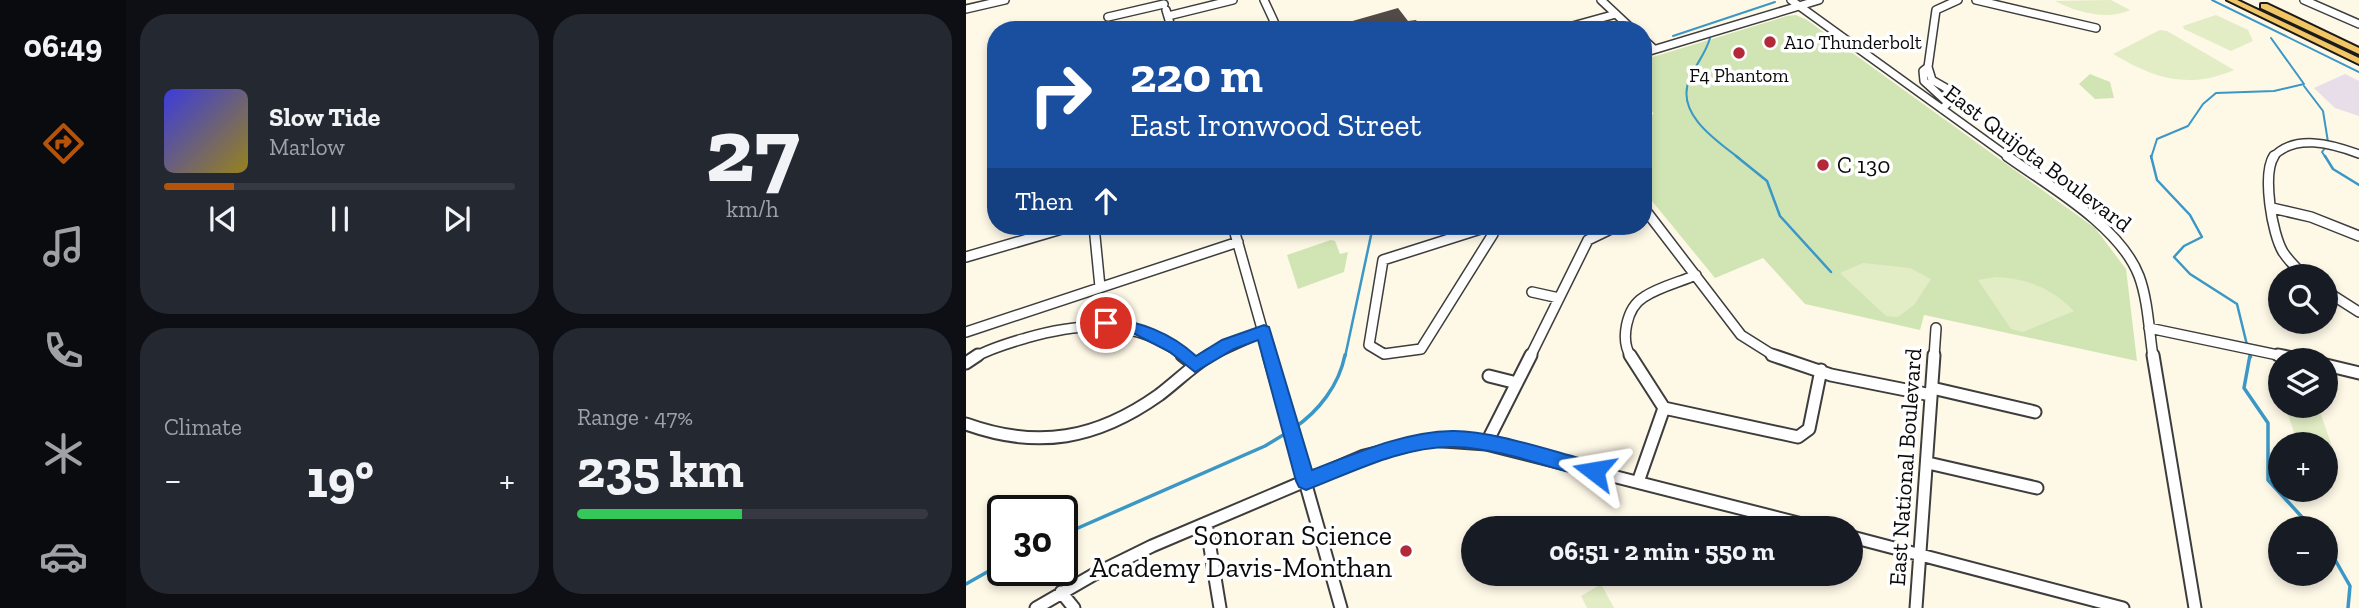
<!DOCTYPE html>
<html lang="en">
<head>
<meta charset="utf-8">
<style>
	:root { --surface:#171b24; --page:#242831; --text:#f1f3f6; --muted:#9ea1a6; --line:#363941; --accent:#b45309 }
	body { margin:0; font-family:"Zilla Slab",serif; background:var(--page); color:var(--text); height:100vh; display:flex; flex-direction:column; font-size:26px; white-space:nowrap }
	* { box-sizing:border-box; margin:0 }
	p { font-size:23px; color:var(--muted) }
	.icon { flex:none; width:38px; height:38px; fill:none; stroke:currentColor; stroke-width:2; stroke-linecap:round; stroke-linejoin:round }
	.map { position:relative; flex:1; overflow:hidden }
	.sheet { display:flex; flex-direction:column; gap:14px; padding:14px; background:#0d0f14; width:840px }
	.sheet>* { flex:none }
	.hud { position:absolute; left:21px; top:21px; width:665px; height:214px; border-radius:28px; box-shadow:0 4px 10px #0003; background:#1a4fa0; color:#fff; overflow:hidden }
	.fabs { position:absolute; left:1302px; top:264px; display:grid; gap:14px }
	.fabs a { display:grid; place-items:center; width:70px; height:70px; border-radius:50%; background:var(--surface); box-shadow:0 4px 10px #0003; font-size:35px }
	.speed { position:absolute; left:21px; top:495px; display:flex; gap:14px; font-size:35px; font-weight:700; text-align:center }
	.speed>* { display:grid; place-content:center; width:91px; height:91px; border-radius:50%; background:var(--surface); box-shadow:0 4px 10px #0003; line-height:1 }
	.speed .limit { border:4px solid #111; border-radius:10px; background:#fff; color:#111 }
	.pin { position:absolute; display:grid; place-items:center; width:60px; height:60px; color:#fff; margin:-30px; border:4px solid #fff; border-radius:50%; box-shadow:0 2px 7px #0007 }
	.me { position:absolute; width:77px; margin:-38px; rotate:284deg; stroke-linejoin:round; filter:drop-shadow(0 0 5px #0008) }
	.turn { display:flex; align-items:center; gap:24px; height:147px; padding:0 28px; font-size:32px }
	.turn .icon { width:91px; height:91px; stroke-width:2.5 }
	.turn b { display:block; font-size:49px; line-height:60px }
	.then { display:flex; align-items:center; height:66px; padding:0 28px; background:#0003; gap:14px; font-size:26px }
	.big { font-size:52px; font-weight:700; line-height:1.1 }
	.sheet .widget { flex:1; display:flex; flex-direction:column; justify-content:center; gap:10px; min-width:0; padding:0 24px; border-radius:28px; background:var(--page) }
	.sheet .dial { align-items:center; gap:0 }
	.dial b { font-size:91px; line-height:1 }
	.song { display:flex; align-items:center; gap:21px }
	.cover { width:84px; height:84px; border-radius:10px; background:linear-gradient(135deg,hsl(240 70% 55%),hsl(50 70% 35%)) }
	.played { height:7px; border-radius:4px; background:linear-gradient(90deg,var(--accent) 20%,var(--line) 20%) }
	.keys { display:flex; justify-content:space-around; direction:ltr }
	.heat { display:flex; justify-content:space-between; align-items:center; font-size:38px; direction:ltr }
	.charge { height:10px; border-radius:5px; background:linear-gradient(90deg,#34c759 47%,var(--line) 0) }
	.sheet .tiles { flex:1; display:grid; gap:14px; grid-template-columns:repeat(2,1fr) }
	.trip { position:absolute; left:495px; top:516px; width:402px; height:70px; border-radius:35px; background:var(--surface); box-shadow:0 4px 10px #0003; font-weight:700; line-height:70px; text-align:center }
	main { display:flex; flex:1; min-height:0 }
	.dock { display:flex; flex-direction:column; width:126px; justify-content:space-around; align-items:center; background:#090b0e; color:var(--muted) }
	.dock .icon { width:49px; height:49px }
	.dock .on { color:var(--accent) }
	.dock b { font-size:32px; color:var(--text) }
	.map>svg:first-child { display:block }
	.industrial { fill:#e7dee9 }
	.green { fill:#d1e5b4 }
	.pitch { fill:#e2edc5 }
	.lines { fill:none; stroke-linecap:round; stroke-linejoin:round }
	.stream-far2 { stroke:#3a97c6; stroke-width:2 }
	.stream-far1 { stroke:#3a97c6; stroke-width:2.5 }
	.stream { stroke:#3a97c6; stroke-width:3.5 }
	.building { fill:#524a47 }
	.minor-far2-casing { stroke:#3d3d3d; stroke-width:10 }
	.minor-far1-casing { stroke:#3d3d3d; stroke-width:12 }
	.minor-casing { stroke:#3d3d3d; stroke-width:15 }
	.major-casing { stroke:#1b1b1b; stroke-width:4 }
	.minor-far2 { stroke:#fff; stroke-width:7 }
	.minor-far1 { stroke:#fff; stroke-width:9 }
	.minor { stroke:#fff; stroke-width:11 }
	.major { fill:#f2c664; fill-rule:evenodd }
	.route { fill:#1a73e8; stroke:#114b97; stroke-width:2 }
	.poi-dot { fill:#b22a3a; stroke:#fff; stroke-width:2.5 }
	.labels { text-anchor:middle; stroke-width:7; stroke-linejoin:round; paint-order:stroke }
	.far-poi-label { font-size:19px; fill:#0a0a0a; stroke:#fff; text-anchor:start }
	.street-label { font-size:23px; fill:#0a0a0a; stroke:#fff }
	.poi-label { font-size:23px; fill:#0a0a0a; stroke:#fff; text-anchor:start }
	.near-poi-label { font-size:28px; fill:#0a0a0a; stroke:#fff; text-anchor:end }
</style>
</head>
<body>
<main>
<nav class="dock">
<b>06:49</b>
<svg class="icon on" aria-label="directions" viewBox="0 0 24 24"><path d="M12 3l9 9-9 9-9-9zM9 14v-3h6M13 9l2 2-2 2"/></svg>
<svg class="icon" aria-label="music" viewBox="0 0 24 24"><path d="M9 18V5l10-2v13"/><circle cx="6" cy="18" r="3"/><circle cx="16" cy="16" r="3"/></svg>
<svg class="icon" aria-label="phone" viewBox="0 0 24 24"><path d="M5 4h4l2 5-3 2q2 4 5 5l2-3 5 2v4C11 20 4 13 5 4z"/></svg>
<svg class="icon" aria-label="climate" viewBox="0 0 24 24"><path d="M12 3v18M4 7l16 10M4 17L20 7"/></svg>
<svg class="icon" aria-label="car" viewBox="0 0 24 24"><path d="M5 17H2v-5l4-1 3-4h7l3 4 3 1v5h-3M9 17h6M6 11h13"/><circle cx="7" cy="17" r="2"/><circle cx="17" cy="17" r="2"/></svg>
</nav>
<section class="sheet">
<div class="tiles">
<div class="widget">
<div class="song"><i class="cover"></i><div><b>Slow Tide</b><p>Marlow</p></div></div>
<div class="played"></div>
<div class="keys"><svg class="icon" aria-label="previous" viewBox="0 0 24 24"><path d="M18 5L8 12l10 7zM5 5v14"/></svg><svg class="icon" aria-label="pause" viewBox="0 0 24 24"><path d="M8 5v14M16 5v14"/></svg><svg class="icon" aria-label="next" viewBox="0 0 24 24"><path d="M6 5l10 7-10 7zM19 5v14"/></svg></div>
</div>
<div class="widget dial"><b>27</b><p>km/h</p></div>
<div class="widget"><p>Climate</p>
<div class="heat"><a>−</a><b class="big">19°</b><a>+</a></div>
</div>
<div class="widget"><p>Range · 47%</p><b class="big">235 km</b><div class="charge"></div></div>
</div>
</section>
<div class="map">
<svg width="1393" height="608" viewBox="0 0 1393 608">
	<rect width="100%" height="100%" fill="#fef8e7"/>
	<path class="industrial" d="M 1379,74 L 1393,81 L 1393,116 L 1369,108 L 1348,88 Z"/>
	<path class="green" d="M 821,16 L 830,15 L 841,20 L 1129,228 L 1160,269 L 1171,361 L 958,315 L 954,330 L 839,304 L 797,258 L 749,278 L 677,190 L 677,118 L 688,114 L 677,101 L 677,60 Z
		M 1124,74 L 1144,82 L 1148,98 L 1129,99 L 1113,84 Z
		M 365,240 L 369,241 L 374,254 L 382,252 L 378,272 L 332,289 L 321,255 Z"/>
	<path class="pitch" d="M 1145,0 L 1164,10 C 1141,21 1110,12 1089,1 Z
		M 1250,15 L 1282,30 L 1287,41 L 1265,51 L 1218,29 L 1217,26 Z
		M 1194,30 L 1201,31 L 1268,70 C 1221,90 1188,78 1147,54 Z
		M 897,263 L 944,268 L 965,279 L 948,305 L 932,317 L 920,316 L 874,273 Z
		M 1030,277 C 1061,278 1086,289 1108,311 L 1057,332 L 1045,329 L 1012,280 Z
		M 1319,406 L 1352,406 L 1371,461 L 1360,458 L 1360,444 L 1332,444 Z
		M 635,584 L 648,608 L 621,608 L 615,596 Z"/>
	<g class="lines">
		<path class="stream-far2" d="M 1246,0 L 1393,72
			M 707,36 L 809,2
			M 744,38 C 740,53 730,64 724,78 C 708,112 749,140 773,158
			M 1338,86 L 1357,111 L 1362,142
			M 1359,148 L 1356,152 L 1360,158
			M 1185,158 L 1191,139 L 1222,126 L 1237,104 L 1250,93 L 1308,91 L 1338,84 L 1305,38"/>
		<path class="stream-far1" d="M 770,156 L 801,181 L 814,216 L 865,272
			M 1185,156 L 1191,180 L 1224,215 L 1236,237 L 1218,246 L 1208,257 L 1224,274 L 1271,304 L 1281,345
			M 1359,156 L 1367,169 L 1393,185
			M 1283,351 L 1285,357
			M 379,357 L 407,226"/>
		<path class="stream" d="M 1284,355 L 1278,388 L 1302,423 L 1302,480 L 1346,528
			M 328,428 C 353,411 373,385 379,355
			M 96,535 L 299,446 L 322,432
			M 1360,544 L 1384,586 L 1382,608
			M 0,584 L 37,563"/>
	</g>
	<path class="building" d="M 432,8 L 442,21 L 450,20 L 457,30 L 355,30 Z"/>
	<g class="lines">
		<defs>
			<path id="minor-far2" d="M 298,0 L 312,30
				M 635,0 L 667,30
				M 825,0 L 1044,158
				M 1010,0 L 1130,28
				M 1338,0 L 1393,24
				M 0,9 L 39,0
				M 200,10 L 206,30
				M 202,16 L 267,0
				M 142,17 L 198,4
				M 592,30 L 650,14
				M 677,39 L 688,49
				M 677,53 L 853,0
				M 962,67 L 970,10 L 992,0
				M 962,67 L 966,80 L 980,88 L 985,100 L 982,103 L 958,81 L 957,71 Z
				M 976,109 L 982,103
				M 1306,158 C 1328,133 1366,144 1393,154"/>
			<path id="minor-far1" d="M 1041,156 C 1083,186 1154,226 1173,276 C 1182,300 1183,331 1187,357
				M 1308,156 C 1296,174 1306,234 1317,252 C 1323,261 1331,269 1339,276
				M 677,207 L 775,335 L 810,357
				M 1306,208 L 1345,217 L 1393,236
				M 128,226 L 134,287
				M 267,226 L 304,357
				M 524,226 L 417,260 L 403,345 L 418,354 L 455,349 L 527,234 L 528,226
				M 0,257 L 106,226
				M 1360,291 L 1393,312
				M 566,292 L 593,298
				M 1183,328 L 1321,357
				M 0,332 L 272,242
				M 9,357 C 25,348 43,343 60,338 C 116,322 171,318 219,357
				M 241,357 L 298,331
				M 564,357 L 622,240 L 651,226
				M 665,357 C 654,340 660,308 678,297 C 693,287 714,282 730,275
				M 968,357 L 970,328"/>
			<path id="minor" d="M 216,355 L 229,365
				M 303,355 L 375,608
				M 664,355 L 698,408 L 672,482
				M 806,355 L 865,375 L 965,395
				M 1187,355 L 1229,608
				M 1312,355 L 1337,360
				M 0,363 L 12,355
				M 1360,365 L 1393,373
				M 523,376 L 551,383
				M 966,388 L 1069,412
				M 698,408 L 832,437 L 843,429 L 855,370
				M 0,424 C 72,450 131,439 193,395 C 210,382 225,367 244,355
				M 520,444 L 565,355
				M 962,463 L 1071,488
				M 240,523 L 254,608
				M 886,537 L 1157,608
				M 95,592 L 108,608
				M 70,608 L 127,575 L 186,546 L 398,456 L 464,440 L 520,444 L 852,528
				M 950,608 L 968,355"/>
			<path id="major" d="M 1261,0 L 1271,0 L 1393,58 L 1393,64 Z
				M 1295,4 L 1301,4 L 1393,48 L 1393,54 L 1295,8 Z"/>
		</defs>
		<use href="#minor-far2" class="minor-far2-casing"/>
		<use href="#minor-far1" class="minor-far1-casing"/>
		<use href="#minor" class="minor-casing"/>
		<use href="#major" class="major-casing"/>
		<use href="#minor-far2" class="minor-far2"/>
		<use href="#minor-far1" class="minor-far1"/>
		<use href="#minor" class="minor"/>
		<use href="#major" class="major"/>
	</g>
	<path class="route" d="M 140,317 C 174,322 204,332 230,356 L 256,340 L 298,325 L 303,327 L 346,470 C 391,453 437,432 486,431 C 525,430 588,452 628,462 L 635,465 L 638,471 L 635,477 L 628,479 C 583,468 534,448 488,447 C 436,446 387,472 340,490 L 333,487 L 330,481 L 292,340 L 268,349 L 229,372 L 204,352 L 169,334 L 134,328 L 134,319 Z"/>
	<g class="poi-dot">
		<circle cx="804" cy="42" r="7"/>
		<circle cx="773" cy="53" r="7"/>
		<circle cx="857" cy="165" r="7"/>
		<circle cx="440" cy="551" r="7"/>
	</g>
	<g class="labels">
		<g class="far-poi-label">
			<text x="818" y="49">A10 Thunderbolt</text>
			<text x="773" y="82" text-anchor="middle">F4 Phantom</text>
		</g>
		<g class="street-label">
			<text transform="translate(1072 158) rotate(37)" y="8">East Quijota Boulevard</text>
			<text transform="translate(939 467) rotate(-86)" y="8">East National Boulevard</text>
		</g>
		<g class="poi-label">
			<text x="871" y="173">C 130</text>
		</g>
		<g class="near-poi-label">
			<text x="426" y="545">Sonoran Science<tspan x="426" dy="32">Academy Davis-Monthan</tspan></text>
		</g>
	</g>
</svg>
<div class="fabs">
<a><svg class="icon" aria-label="search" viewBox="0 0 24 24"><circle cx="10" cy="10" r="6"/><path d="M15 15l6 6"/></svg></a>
<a><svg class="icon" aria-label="layers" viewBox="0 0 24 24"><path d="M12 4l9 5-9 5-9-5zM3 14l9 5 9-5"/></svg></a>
<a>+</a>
<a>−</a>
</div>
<div class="speed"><div class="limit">30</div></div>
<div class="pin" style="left:140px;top:323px;background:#d93025"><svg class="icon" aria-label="arrive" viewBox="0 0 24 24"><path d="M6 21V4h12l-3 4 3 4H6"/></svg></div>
<svg class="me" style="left:628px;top:471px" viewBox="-20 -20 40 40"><path d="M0-17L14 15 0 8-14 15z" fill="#1a73e8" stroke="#fff" stroke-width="4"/></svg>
<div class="trip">06:51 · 2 min · 550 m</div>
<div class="hud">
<div class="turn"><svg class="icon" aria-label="right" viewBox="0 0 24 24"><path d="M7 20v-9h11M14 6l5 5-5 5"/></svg><div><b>220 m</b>East Ironwood Street</div></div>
<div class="then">Then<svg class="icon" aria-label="ahead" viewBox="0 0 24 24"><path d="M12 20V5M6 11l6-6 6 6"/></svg></div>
</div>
</div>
</main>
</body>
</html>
